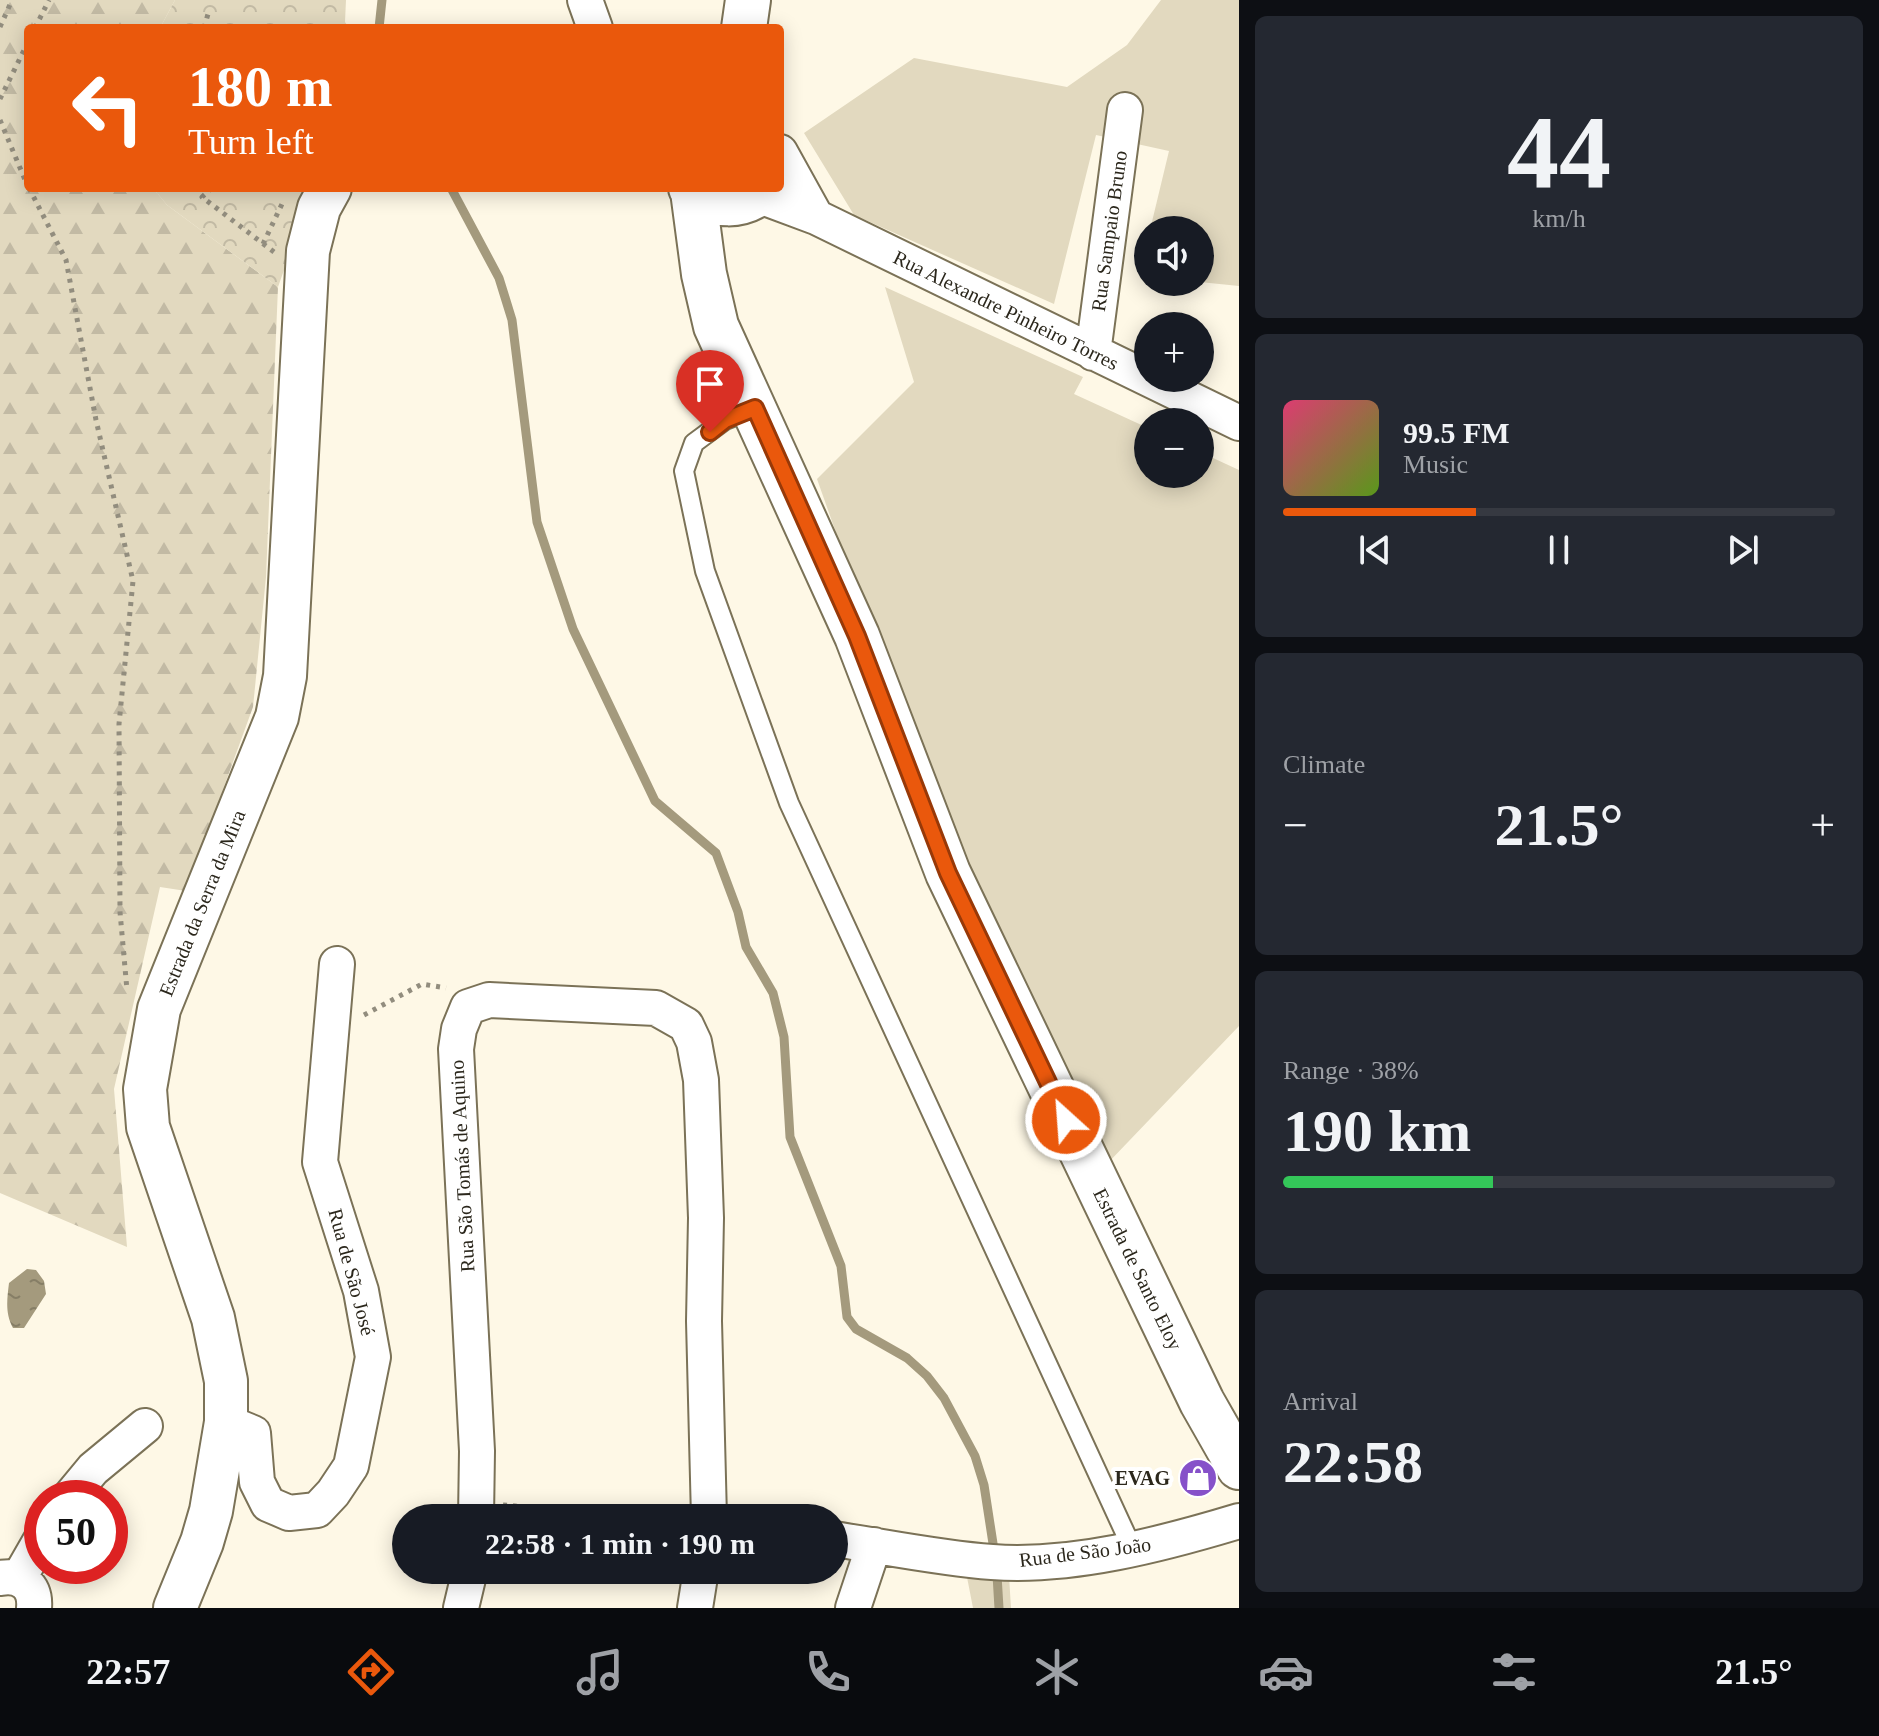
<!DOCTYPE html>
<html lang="en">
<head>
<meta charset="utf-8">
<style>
	:root { --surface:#171b24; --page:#242831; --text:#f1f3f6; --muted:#9ea1a6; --line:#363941; --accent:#ea580c }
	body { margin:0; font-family:Georgia,serif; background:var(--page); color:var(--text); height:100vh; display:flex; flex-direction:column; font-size:30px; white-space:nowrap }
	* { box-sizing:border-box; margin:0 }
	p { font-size:26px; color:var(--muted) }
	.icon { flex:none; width:44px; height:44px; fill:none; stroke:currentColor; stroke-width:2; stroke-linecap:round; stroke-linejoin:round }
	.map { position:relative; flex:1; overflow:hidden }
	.panel { display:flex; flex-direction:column; gap:16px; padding:16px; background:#0d0f14; width:640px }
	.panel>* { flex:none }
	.banner { position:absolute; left:24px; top:24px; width:760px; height:168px; border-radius:8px; box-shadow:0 4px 20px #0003; background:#ea580c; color:#fff; overflow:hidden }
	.buttons { position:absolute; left:1134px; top:216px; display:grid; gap:16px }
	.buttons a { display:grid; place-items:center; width:80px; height:80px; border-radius:50%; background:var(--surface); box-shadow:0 4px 20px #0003; font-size:40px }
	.speed { position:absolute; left:24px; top:1480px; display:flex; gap:16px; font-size:40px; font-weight:700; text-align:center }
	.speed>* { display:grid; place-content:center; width:104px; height:104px; border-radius:50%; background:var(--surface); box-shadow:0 4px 20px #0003; line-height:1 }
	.speed .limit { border:12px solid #d22; background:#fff; color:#111 }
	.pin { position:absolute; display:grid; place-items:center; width:68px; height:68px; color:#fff; margin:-82px -34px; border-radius:50% 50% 50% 0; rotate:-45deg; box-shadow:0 0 8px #0007 }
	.pin .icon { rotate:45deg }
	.me { position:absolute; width:88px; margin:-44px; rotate:334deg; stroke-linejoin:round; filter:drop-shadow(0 0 6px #0008) }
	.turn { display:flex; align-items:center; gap:28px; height:168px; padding:0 32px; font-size:36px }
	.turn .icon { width:104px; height:104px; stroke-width:2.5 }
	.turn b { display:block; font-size:56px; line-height:68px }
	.big { font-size:60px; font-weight:700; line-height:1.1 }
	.panel .tile { flex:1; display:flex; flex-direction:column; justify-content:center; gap:12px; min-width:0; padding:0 28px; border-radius:12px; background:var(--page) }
	.panel .dial { align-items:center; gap:0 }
	.dial b { font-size:104px; line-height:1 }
	.song { display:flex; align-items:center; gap:24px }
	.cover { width:96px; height:96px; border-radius:12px; background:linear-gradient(135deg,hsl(340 70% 55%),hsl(90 70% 35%)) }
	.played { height:8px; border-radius:4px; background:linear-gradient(90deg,var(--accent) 35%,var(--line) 35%) }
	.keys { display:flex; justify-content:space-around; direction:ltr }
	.heat { display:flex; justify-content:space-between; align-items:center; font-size:44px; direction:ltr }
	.charge { height:12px; border-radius:6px; background:linear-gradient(90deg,#34c759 38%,var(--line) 0) }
	.trip { position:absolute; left:392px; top:1504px; width:456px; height:80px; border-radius:40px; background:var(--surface); box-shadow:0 4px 20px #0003; font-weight:700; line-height:80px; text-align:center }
	.tab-bar { display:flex; height:128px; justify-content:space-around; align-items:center; background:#090b0e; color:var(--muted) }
	.tab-bar .icon { width:56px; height:56px }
	.tab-bar .active { color:var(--accent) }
	.tab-bar b { font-size:36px; color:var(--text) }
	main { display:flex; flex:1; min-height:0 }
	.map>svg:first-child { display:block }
	.grass { fill:#e2d9bf }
	.forest { fill:url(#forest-firs) }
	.park { fill:url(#park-crowns) }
	.water { fill:url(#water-ripples) }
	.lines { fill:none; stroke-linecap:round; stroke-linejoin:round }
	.stream { stroke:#a49a7d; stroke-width:9 }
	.service-casing { stroke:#7b7257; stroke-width:22 }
	.minor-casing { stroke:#7b7257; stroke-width:38 }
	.tertiary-casing { stroke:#7b7257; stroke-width:46 }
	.secondary-casing { stroke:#7b7257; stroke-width:48 }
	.path { stroke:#928d7e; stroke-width:5; stroke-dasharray:4 6; stroke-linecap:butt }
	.service { stroke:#fff; stroke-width:18 }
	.minor { stroke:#fff; stroke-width:34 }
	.tertiary { stroke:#fff; stroke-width:42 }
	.secondary { stroke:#fff; stroke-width:44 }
	.route-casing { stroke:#983908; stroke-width:20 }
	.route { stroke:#ea580c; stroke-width:14 }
	.labels { text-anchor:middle; stroke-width:8; stroke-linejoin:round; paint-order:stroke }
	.street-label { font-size:20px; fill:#2b271c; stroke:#fff }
	.poi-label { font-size:20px; font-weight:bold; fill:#2b271c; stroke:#fff; text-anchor:end }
</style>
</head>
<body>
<main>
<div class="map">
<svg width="1239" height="1608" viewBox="0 0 1239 1608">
	<defs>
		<pattern id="forest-firs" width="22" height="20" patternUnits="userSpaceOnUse" patternTransform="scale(2)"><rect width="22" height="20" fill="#e2d9bf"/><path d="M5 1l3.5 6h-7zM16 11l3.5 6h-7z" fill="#c2baa4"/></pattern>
		<pattern id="park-crowns" width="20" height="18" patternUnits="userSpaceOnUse" patternTransform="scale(2)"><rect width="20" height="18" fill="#e2d9bf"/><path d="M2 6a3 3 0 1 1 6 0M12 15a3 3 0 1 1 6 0" fill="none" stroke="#c2baa4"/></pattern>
		<pattern id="water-ripples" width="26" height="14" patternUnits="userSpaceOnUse" patternTransform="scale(2)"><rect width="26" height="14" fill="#a49a7d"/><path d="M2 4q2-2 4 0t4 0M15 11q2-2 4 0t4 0" fill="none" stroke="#867e66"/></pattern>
	</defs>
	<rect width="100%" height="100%" fill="#fef8e6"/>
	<path class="grass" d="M 1161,0 L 1239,0 L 1239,286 L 1200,282 L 1200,230 L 1150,230 L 1169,151 L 1096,135 L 1054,304 L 854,215 L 804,133 L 914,58 L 1067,87 L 1127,45 Z
		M 885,287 L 1083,377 L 1074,394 L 1148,428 L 1148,474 L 1200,474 L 1200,452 L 1239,470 L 1239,1026 L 1106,1165 L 913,750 L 817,479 L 914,382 Z
		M 966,1572 L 1009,1576 L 1011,1608 L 973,1608 Z"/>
	<path class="forest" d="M 0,0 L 175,0 L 160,28 L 28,28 L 28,188 L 153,188 L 167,205 L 278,287 L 266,577 L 253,707 L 186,891 L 160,887 L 114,1089 L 127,1247 L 0,1193 Z"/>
	<path class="park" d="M 175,0 L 346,0 L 345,22 L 349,28 L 160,28 Z
		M 153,188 L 313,188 L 278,287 L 167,205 Z"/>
	<path class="water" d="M 27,1269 L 36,1270 L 44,1281 L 46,1294 L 24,1328 L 13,1328 C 5,1313 7,1300 9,1283 Z"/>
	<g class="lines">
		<path class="stream" d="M 379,28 L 382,0
			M 451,188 L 499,278 L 512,320 L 537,522 L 573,629 L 655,801 L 716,853 L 738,912 L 746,947 L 773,993 L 784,1037 L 790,1137 L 841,1266 L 847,1317 L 856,1329 L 907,1358 L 927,1376 L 944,1398 L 975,1456 L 984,1485 L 994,1550
			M 997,1575 L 999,1608"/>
		<defs>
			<path id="service" d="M 755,408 L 725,420 L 694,443 L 684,471 L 705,571 L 789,803 L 1133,1550"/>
			<path id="minor" d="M 585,0 L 595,28
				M 780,152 L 816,217
				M 757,195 L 816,217 L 1239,423
				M 1093,353 L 1125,110
				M 226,1422 L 253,1433 L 257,1482 L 268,1504 L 289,1513 L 317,1510 L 333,1493 L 351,1466 L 373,1357 L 361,1291 L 320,1162 L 337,964
				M 69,1498 L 93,1469 L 145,1426
				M 476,1518 L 477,1451 L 456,1049 L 459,1029 L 468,1007 L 489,1000 L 656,1008 L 686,1025 L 694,1042 L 701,1080 L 706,1218 L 704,1321 L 709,1518
				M 834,1539 C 886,1547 939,1558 992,1562 C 1072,1568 1163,1544 1239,1521
				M 0,1578 C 21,1574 36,1586 34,1608
				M 19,1578 L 42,1538
				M 461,1608 L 470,1570
				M 695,1608 L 701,1570
				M 853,1608 L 874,1545"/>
			<path id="tertiary" d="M 175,1608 L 202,1542 L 211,1511 L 226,1422 L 226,1381 L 213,1318 L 148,1127 L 145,1089 L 159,1009 L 277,717 L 285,676 L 308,251 L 319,208 L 330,188"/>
			<path id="secondary" d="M 744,28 L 748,0
				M 691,188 C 713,208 743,209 765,188
				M 693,191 L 704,274 L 716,326 L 857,636 L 948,873 L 1202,1402 L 1239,1467"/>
		</defs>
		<use href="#service" class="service-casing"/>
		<use href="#minor" class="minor-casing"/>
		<use href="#tertiary" class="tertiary-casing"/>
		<use href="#secondary" class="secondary-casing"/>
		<path class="path" d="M 0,27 L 12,0
			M 35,28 L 49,0
			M 204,28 L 208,14
			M 0,99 L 28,42
			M 0,120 L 28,187
			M 29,188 L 66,260 L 96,420 L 133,581 L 119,724 L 120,912 L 127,990
			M 212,188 L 202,197 L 274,252
			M 263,244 L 282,204
			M 364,1015 L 422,984 L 446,988
			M 503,1505 L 662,1518"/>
		<use href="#service" class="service"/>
		<use href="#minor" class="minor"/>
		<use href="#tertiary" class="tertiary"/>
		<use href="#secondary" class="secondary"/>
	</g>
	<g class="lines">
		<defs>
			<path id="route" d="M 710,432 L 725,420 L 755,408 L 857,636 L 948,873 L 1066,1120"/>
		</defs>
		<use href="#route" class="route-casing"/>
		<use href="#route" class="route"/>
	</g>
	<defs>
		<symbol id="shop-disc" viewBox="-11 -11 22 22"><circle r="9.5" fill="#8651c9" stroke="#fff"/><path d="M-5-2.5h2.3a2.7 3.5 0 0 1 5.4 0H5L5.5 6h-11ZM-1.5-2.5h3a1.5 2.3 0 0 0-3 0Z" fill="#fff"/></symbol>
	</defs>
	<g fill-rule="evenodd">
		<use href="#shop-disc" x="1176" y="1456" width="44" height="44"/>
	</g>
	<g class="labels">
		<g class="street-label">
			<text transform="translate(1109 231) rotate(-82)" y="7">Rua Sampaio Bruno</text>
			<text transform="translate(1006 310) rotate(26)" y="7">Rua Alexandre Pinheiro Torres</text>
			<text transform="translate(202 903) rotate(-68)" y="7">Estrada da Serra da Mira</text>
			<text transform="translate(462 1166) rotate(-93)" y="7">Rua São Tomás de Aquino</text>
			<text transform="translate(1138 1269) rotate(64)" y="7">Estrada de Santo Eloy</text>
			<text transform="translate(352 1272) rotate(75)" y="7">Rua de São José</text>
			<text transform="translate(1085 1552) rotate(-7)" y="7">Rua de São João</text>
		</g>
		<g class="poi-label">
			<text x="1170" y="1485">EVAG</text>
		</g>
	</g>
</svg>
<div class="buttons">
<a><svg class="icon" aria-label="sound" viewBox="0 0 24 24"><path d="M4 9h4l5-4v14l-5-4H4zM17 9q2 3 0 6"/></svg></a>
<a>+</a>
<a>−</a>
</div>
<div class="speed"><div class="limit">50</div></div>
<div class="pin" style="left:710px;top:432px;background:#d93025"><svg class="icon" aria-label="arrive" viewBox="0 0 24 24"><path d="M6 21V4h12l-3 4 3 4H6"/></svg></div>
<svg class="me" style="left:1066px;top:1120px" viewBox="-20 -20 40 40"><circle r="17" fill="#ea580c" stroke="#fff" stroke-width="3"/><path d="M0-11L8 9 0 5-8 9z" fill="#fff"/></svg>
<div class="trip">22:58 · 1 min · 190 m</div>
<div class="banner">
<div class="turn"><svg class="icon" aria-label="left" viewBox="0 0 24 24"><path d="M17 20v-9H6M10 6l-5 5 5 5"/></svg><div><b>180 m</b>Turn left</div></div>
</div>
</div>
<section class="panel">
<div class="tile dial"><b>44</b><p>km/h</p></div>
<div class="tile">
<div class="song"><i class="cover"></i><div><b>99.5 FM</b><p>Music</p></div></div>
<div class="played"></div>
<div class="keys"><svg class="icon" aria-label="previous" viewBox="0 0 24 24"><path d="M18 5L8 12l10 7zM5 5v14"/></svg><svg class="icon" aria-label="pause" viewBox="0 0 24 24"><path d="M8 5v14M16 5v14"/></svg><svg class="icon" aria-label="next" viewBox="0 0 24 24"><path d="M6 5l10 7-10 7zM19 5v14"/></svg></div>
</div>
<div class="tile"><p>Climate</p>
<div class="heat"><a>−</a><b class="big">21.5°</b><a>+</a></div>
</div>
<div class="tile"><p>Range · 38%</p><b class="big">190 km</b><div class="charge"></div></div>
<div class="tile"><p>Arrival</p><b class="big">22:58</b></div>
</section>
</main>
<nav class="tab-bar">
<b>22:57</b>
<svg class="icon active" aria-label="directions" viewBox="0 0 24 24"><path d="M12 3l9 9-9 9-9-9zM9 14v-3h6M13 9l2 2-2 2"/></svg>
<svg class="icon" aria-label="music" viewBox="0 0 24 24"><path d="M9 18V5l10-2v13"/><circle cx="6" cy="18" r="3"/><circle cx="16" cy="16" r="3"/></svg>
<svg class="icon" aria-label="phone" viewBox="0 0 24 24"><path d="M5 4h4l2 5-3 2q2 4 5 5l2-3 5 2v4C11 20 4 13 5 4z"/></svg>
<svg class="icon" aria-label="climate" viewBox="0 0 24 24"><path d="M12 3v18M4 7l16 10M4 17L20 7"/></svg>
<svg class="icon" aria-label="car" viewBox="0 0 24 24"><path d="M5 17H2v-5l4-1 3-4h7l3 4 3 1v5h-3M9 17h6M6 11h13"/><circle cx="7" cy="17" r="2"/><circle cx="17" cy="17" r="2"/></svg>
<svg class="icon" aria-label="filters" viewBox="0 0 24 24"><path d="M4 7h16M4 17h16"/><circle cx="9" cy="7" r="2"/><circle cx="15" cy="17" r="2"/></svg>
<b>21.5°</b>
</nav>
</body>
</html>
